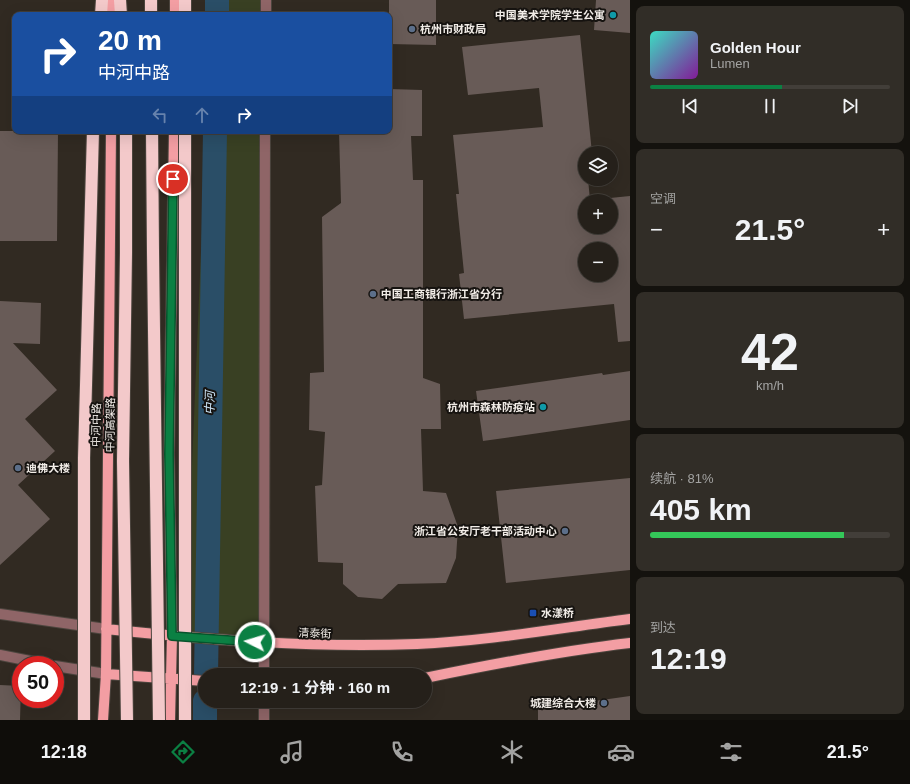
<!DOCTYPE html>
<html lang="zh">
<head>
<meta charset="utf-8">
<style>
	:root { --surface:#25201a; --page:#312d27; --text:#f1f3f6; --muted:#a3a3a2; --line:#423e39; --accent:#0b8043 }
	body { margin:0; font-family:Helvetica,"Noto Sans SC",sans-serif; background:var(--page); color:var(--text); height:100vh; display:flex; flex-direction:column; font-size:15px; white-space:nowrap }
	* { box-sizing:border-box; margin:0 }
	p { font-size:13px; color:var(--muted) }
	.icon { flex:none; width:22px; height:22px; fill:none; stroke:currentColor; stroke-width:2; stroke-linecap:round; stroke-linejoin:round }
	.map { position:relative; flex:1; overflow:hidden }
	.details { display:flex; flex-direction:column; gap:6px; padding:6px; background:#14120e; width:280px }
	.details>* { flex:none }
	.top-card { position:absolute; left:12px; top:12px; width:380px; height:122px; border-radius:8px; box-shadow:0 4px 16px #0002,0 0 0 1px var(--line); background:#1a4fa0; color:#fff; overflow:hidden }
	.buttons { position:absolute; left:578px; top:146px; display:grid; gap:8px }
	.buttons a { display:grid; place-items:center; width:40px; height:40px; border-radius:50%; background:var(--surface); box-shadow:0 4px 16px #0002,0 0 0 1px var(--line); font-size:20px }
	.speed { position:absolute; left:12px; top:656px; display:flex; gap:8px; font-size:20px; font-weight:700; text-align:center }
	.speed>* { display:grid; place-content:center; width:52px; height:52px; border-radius:50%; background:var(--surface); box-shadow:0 4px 16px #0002,0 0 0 1px var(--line); line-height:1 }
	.speed .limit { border:6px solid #d22; background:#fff; color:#111 }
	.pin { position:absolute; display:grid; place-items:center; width:34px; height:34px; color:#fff; margin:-17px; border:2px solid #fff; border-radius:50%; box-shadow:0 1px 4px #0007 }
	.me { position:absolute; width:44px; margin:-22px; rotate:275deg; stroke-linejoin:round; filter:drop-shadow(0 0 3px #0008) }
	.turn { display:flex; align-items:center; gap:14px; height:84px; padding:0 20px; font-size:18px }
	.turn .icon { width:52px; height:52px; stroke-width:2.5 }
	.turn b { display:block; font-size:28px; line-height:34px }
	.lanes { display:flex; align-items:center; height:38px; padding:0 20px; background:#0003; justify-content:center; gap:20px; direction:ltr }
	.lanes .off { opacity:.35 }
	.big { font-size:30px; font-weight:700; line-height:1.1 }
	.details .widget { flex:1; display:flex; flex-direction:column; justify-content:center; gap:6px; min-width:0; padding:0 14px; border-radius:8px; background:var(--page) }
	.details .dial { align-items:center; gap:0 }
	.dial b { font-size:52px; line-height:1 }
	.song { display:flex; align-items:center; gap:12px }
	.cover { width:48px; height:48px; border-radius:6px; background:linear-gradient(135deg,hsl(170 70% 55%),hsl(290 70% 35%)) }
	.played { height:4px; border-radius:2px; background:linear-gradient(90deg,var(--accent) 55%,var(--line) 55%) }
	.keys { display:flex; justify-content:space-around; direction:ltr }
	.heat { display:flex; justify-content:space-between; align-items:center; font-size:22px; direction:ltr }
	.charge { height:6px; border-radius:3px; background:linear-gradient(90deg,#34c759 81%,var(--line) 0) }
	.trip { position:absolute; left:198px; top:668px; width:234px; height:40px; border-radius:20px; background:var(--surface); box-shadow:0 4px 16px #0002,0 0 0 1px var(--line); font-weight:700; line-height:40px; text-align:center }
	.tabs { display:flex; height:64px; justify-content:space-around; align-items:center; background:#0f0d0a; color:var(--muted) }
	.tabs .icon { width:28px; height:28px }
	.tabs .active { color:var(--accent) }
	.tabs b { font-size:18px; color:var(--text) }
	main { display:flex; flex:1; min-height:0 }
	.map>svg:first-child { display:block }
	.green { fill:#394023 }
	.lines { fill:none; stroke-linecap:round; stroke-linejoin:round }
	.canal { stroke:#2a4e67; stroke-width:24 }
	.building { fill:#685b57; fill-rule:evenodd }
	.minor-casing { stroke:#4c453e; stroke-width:12 }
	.major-casing { stroke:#4c453e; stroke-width:12 }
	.highway-casing { stroke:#4c453e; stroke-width:14 }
	.minor { stroke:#8f6567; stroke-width:10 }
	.major { stroke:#f39ea3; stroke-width:10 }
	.highway { stroke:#f3c9ca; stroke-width:12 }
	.highway-bridge-casing { stroke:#4c453e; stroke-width:14; stroke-linecap:butt }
	.highway-bridge { stroke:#f3c9ca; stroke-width:12 }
	.route-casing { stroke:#07532c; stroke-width:10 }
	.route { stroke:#0b8043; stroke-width:7 }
	.culture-dot { fill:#0f9aa8; stroke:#161310; stroke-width:1.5 }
	.service-dot { fill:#5c6f8a; stroke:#161310; stroke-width:1.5 }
	.transit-dot { fill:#1a4fb4; stroke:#161310; stroke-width:1.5 }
	.labels { text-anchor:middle; stroke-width:4; stroke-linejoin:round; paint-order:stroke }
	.poi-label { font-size:11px; font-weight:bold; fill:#f1ece7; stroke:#161310; text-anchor:end }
	.street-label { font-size:11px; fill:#f1ece7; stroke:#161310 }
	.water-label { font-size:12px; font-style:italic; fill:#cee6f8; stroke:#161310 }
</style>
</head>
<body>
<main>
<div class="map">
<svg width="630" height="720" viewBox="0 0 630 720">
	<rect width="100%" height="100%" fill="#312a22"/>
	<path class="green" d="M 212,0 L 267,0 L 267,15 L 211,15 Z
		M 206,131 L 266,131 L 264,643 L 185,633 Z"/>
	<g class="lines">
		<path class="canal" d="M 217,15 L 217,0
			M 206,675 L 215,131
			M 205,720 L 205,701"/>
	</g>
	<path class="building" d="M 389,0 L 436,0 L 436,45 L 389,44 Z
		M 596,0 L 630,0 L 630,33 L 594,30 Z
		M 580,35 L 592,153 L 585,153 L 585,179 L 588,179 L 590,200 L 630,196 L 630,341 L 618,342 L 614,304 L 464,319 L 459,274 L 464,273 L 456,194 L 459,194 L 453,135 L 543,127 L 539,88 L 468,95 L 462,47 ZM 585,201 L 611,201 L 611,227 L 585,227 ZM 585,249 L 611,249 L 611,275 L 585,275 Z
		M 389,89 L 422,90 L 422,136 L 411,136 L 413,180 L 423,180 L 423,378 L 440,384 L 441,429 L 421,429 L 423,491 L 446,493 L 458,527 L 456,558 L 446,583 L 398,584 L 382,599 L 358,597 L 343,584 L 343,563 L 318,562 L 315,486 L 322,485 L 325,432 L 309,430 L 310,373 L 324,372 L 322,217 L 341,203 L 339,131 L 389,131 Z
		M 0,131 L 58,131 L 57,241 L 0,241 Z
		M 0,301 L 41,303 L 40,344 L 13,343 L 57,390 L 25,419 L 55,451 L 18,485 L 50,519 L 0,565 Z
		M 630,371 L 630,420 L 483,441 L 476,391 L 602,373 L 603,375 Z
		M 630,478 L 630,570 L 506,583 L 496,491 Z
		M 0,685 L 21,686 L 20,720 L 0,720 Z
		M 630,696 L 630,720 L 538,720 L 538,709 Z"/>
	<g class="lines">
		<defs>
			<path id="minor" d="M 266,15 L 266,0
				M 0,614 L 106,629
				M 0,655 L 50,665
				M 55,666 L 106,674
				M 264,675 L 265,131
				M 264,701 L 264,720"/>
			<path id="major" d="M 110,0 L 110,15
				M 175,15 L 175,0
				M 106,629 C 209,640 313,648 417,644 C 488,641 559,628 630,619
				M 106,674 L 205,681
				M 425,678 C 493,664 561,651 630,643
				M 103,720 L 106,674 L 111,131
				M 170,720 L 172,636 L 169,454 L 174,131"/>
			<path id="highway" d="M 120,0 L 121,15
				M 151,0 L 151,15
				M 101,15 L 102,0
				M 185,15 L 185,0
				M 126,131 L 126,253
				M 152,131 L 153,252"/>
		</defs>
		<use href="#minor" class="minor-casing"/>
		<use href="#major" class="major-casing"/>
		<use href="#highway" class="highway-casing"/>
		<use href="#minor" class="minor"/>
		<use href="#major" class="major"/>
		<use href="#highway" class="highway"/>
		<defs>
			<path id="highway-bridge" d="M 153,252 L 159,720
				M 126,253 L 123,461 L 127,720
				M 84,720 L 84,458 L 93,131
				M 185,720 L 185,131"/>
		</defs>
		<use href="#highway-bridge" class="highway-bridge-casing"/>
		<use href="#highway-bridge" class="highway-bridge"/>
	</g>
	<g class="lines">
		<defs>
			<path id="route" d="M 173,179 L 169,454 L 172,636 L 255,642"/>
		</defs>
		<use href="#route" class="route-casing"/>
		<use href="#route" class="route"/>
	</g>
	<g class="culture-dot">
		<circle cx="613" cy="15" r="4"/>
		<circle cx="543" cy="407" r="4"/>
	</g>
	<g class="service-dot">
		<circle cx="412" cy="29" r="4"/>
		<circle cx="373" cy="294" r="4"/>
		<circle cx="18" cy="468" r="4"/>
		<circle cx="565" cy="531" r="4"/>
		<circle cx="604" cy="703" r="4"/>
	</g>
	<rect class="transit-dot" x="529" y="609" width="8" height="8" rx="2"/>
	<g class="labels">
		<g class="poi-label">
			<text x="605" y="19">中国美术学院学生公寓</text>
			<text x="420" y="33" text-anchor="start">杭州市财政局</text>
			<text x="381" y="298" text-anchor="start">中国工商银行浙江省分行</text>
			<text x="535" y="411">杭州市森林防疫站</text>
			<text x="26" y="472" text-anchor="start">迪佛大楼</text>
			<text x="557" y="535">浙江省公安厅老干部活动中心</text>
			<text x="541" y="617" text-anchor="start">水漾桥</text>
			<text x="596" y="707">城建综合大楼</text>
		</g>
		<g class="street-label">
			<text transform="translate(96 425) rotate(-89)" y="4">中河中路</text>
			<text transform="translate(110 425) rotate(-89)" y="4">中河高架路</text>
			<text transform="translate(315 633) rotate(2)" y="4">清泰街</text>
		</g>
		<g class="water-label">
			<text transform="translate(210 403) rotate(-89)" y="4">中河</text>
		</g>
	</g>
</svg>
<div class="buttons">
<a><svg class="icon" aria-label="layers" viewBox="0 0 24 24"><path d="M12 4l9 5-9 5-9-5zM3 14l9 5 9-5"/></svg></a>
<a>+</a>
<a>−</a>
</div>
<div class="speed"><div class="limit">50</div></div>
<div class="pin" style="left:173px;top:179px;background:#d93025"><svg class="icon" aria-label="arrive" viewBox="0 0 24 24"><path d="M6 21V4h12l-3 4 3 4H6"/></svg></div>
<svg class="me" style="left:255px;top:642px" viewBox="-20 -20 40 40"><circle r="17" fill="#0b8043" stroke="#fff" stroke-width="3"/><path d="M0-11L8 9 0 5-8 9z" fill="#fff"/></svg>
<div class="trip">12:19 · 1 分钟 · 160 m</div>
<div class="top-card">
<div class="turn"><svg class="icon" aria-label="right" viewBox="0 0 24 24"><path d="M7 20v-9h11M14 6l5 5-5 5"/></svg><div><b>20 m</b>中河中路</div></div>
<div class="lanes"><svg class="icon off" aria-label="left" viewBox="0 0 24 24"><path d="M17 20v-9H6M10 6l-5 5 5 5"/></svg><svg class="icon off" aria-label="ahead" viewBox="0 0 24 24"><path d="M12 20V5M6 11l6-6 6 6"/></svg><svg class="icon" aria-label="right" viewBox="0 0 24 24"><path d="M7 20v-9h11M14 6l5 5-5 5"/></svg></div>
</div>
</div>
<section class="details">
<div class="widget">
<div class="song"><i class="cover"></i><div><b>Golden Hour</b><p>Lumen</p></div></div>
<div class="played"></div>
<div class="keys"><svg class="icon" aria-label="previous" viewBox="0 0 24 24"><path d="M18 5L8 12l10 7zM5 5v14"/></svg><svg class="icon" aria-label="pause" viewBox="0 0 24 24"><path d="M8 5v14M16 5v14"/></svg><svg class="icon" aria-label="next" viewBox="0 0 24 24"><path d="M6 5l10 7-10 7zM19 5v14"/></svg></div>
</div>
<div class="widget"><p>空调</p>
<div class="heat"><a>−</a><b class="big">21.5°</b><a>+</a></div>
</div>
<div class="widget dial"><b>42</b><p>km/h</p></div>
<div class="widget"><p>续航 · 81%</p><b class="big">405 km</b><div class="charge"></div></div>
<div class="widget"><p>到达</p><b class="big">12:19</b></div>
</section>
</main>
<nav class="tabs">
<b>12:18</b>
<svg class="icon active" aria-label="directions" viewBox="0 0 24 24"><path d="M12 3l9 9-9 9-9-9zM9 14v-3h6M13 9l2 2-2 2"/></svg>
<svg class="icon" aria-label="music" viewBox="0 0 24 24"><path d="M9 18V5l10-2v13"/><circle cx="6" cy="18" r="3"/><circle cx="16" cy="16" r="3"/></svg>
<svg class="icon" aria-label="phone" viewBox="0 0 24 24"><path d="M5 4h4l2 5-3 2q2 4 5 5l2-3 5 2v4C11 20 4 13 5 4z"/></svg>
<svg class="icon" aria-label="climate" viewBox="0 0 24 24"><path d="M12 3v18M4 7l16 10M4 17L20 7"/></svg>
<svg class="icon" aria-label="car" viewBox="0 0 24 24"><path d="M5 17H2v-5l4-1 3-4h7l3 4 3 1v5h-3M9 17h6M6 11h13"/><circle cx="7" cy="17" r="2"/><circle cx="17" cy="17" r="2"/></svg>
<svg class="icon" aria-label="filters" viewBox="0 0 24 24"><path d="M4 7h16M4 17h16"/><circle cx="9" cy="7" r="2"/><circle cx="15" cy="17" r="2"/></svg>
<b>21.5°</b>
</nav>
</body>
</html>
